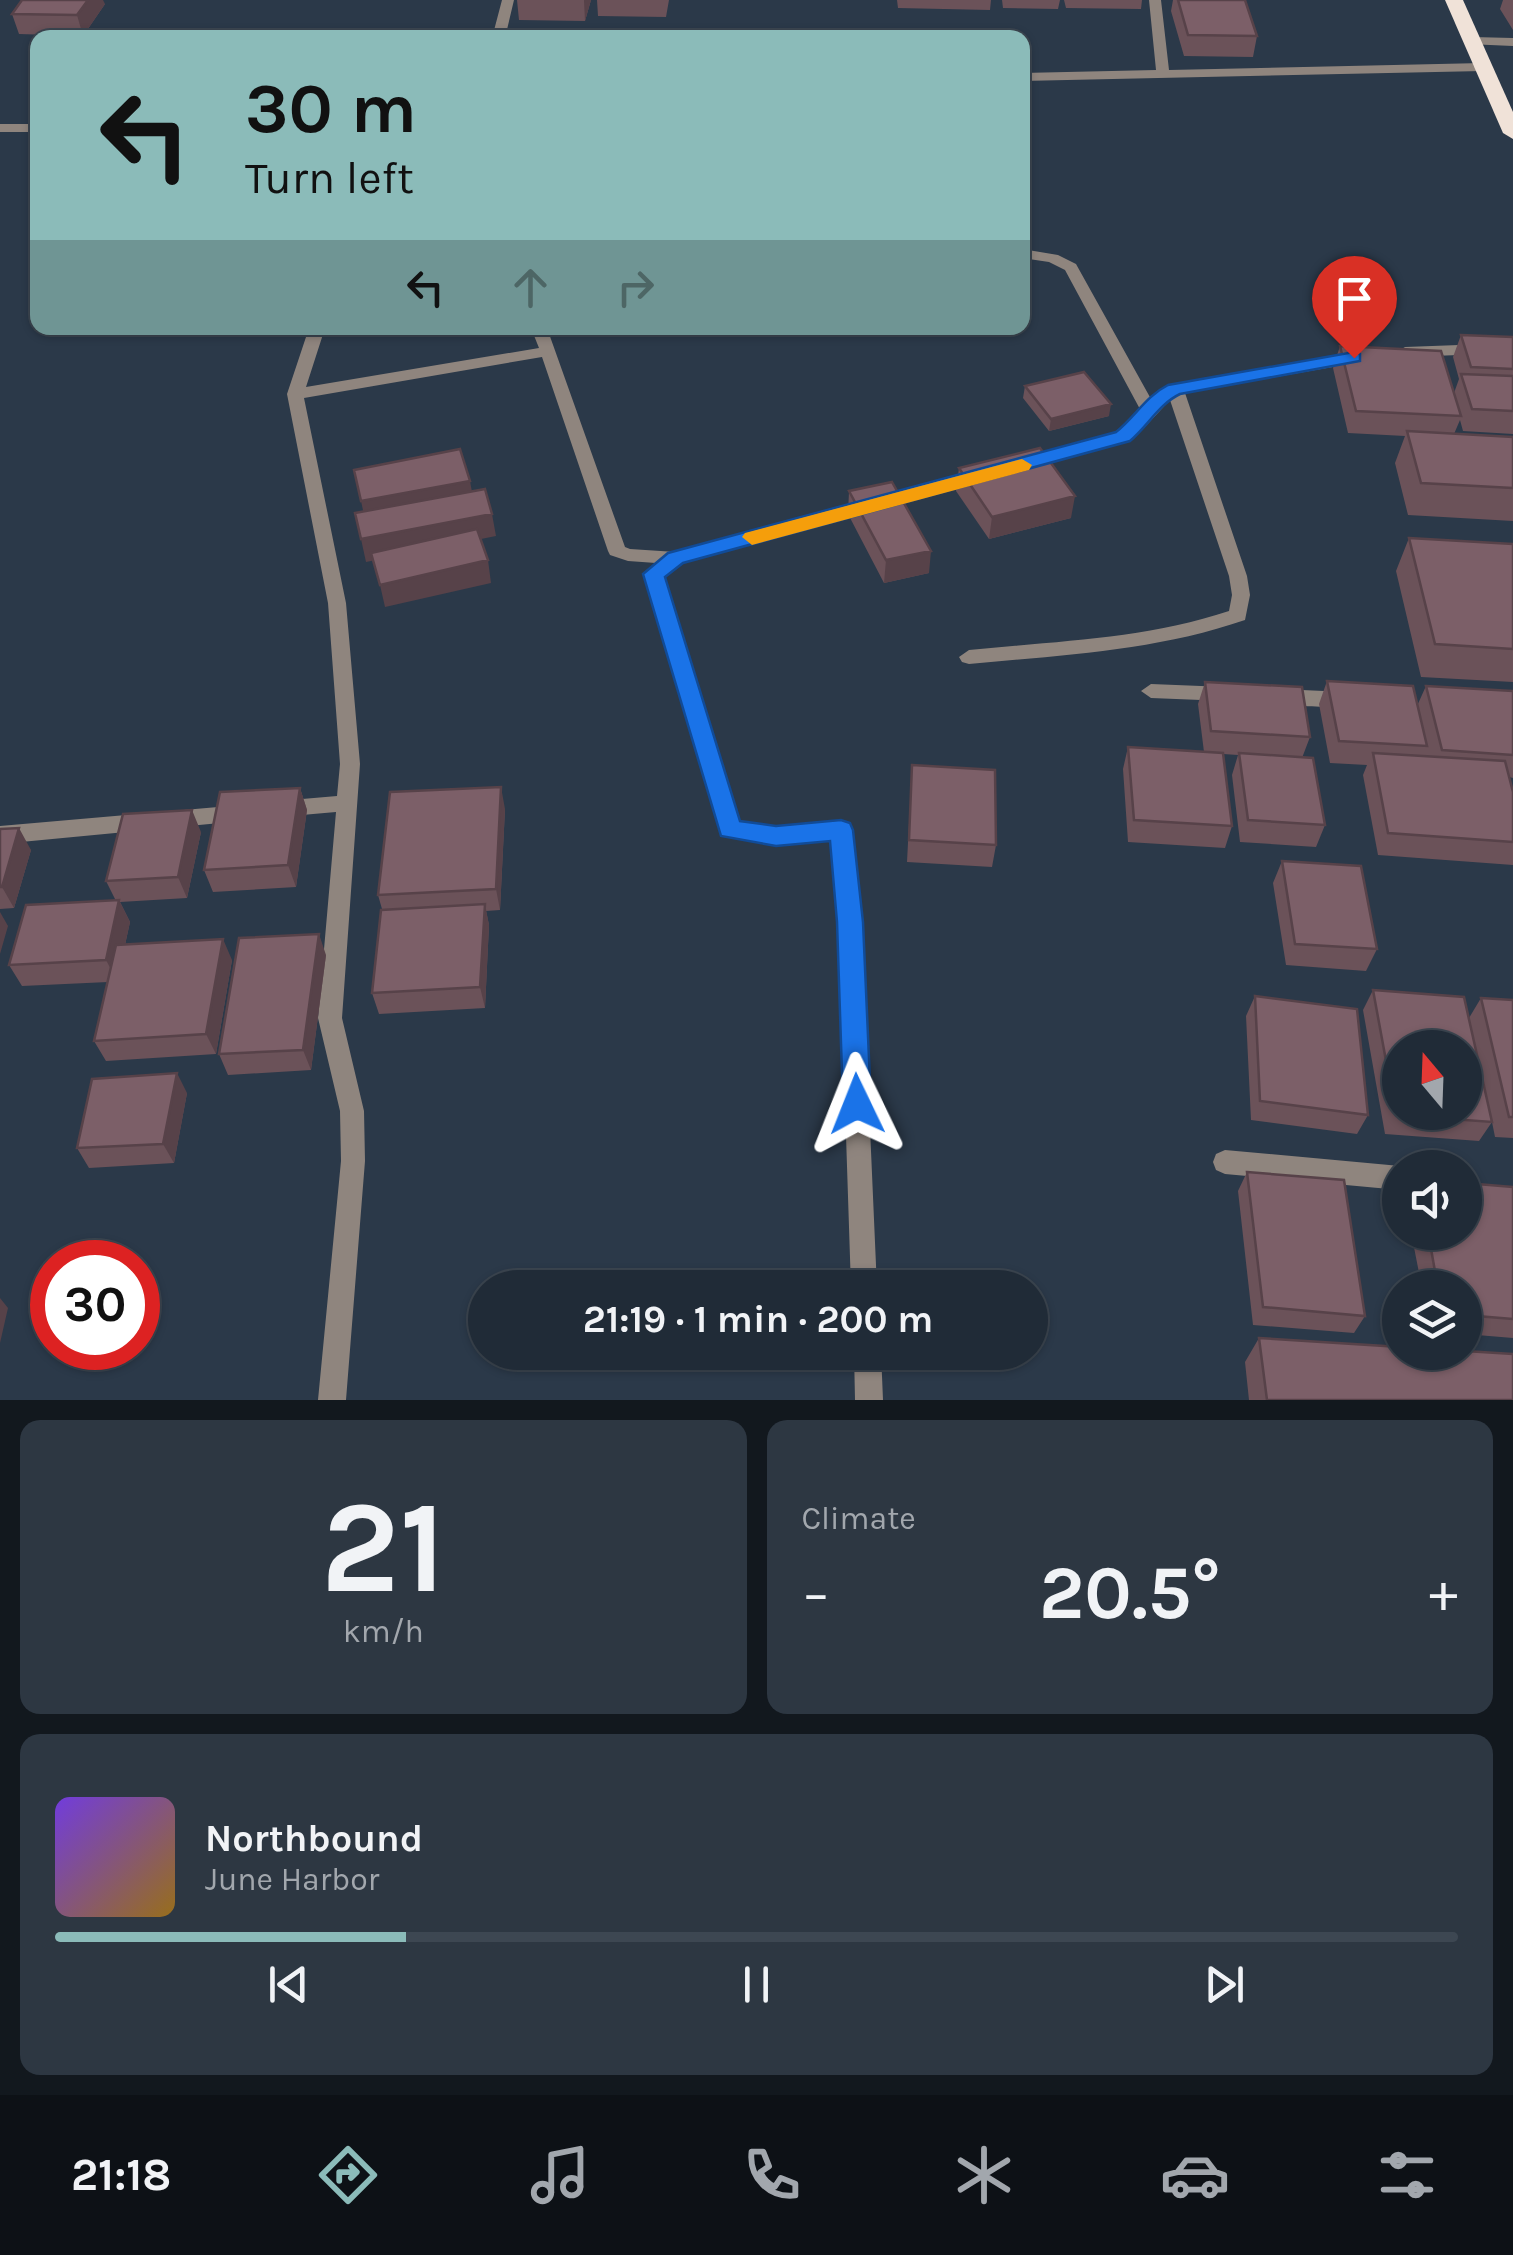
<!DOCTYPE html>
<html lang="en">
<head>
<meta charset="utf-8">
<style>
	:root { --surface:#202b37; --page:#2d3742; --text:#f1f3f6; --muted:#a2a7ad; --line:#3d4752; --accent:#8bbbb9 }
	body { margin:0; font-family:Karla,sans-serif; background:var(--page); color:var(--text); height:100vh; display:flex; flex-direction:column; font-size:38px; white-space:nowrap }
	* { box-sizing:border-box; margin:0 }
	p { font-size:32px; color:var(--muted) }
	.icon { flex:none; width:55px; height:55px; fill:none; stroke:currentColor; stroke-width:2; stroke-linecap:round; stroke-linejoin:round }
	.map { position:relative; height:1400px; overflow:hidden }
	.sheet { display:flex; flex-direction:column; gap:20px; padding:20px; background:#12181e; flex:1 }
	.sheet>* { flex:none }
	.banner { position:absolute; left:30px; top:30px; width:1000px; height:305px; border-radius:20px; box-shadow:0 2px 8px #0004,0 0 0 2px var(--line); background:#8bbbb9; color:#111; overflow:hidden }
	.needle { width:65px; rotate:341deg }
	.buttons { position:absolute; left:1382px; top:1030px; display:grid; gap:20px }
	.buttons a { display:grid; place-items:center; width:100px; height:100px; border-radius:50%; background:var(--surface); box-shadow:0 2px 8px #0004,0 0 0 2px var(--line); font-size:50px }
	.speed { position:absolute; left:30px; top:1240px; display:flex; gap:20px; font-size:50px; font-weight:700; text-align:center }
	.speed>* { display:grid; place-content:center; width:130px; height:130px; border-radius:50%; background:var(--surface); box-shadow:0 2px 8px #0004,0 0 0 2px var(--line); line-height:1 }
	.speed .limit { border:15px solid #d22; background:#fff; color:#111 }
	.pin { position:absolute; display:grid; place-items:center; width:85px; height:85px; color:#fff; margin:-102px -42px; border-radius:50% 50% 50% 0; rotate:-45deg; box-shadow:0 0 10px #0007 }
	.pin .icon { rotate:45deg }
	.me { position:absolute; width:110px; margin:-55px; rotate:358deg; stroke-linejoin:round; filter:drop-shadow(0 0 8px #0008) }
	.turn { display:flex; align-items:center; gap:35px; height:210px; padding:0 50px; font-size:45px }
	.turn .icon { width:130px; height:130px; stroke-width:2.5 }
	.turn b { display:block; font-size:70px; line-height:85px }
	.lanes { display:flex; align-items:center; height:95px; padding:0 50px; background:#0003; justify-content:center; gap:50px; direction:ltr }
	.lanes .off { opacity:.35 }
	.big { font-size:75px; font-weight:700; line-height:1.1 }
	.sheet .card { flex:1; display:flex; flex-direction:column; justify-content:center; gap:15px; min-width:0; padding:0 35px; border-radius:20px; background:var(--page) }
	.sheet .dial { align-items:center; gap:0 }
	.dial b { font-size:130px; line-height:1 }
	.song { display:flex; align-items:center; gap:30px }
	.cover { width:120px; height:120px; border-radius:15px; background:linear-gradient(135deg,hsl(260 70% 55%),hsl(40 70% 35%)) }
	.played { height:10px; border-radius:5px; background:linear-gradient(90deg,var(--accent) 25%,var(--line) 25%) }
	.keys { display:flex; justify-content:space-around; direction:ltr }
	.heat { display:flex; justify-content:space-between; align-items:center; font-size:55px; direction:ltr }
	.sheet .tiles { flex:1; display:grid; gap:20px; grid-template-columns:1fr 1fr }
	.card:last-child { grid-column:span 2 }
	.trip { position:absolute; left:468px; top:1270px; width:580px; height:100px; border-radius:50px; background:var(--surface); box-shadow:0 2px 8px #0004,0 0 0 2px var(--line); font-weight:700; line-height:100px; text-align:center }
	.tab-bar { display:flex; height:160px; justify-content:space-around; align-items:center; background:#0d1116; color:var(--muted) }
	.tab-bar .icon { width:70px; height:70px }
	.tab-bar .on { color:var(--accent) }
	.tab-bar b { font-size:45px; color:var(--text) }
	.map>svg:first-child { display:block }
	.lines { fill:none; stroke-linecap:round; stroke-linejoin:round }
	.minor { fill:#8f857e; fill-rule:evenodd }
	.trunk { fill:#f0e2d8; fill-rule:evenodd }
	.wall { fill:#6b5259 }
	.shaded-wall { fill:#574249 }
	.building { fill:#7c5f68; stroke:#574249; stroke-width:2.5; fill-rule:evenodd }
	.route { fill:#1a73e8; stroke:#114b97; stroke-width:2.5 }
	.slow { fill:#f59e0b }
</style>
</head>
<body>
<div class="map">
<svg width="1513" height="1400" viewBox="0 0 1513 1400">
	<rect width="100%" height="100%" fill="#2b3949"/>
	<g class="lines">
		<path class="minor" d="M 502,0 L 514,0 L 505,38 L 492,38 Z
			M 1149,0 L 1161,0 L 1169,70 L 1483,63 L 1490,67 L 1483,71 L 1022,81 L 1022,73 L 1156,70 Z
			M 1472,37 L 1513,38 L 1513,46 L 1467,44 L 1466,41 Z
			M 0,124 L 38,124 L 38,132 L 0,132 Z
			M 1022,249 L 1058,255 L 1076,264 L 1151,399 L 1175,384 L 1361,352 L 1369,357 L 1361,362 L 1185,393 L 1247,576 L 1250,595 L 1245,620 C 1155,651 1063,655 969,664 L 962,662 L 959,657 L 969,650 C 1057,641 1145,639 1229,611 L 1232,595 L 1229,576 L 1170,400 L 1143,429 L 1117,445 L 1022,471 L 1013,465 L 1016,461 C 1060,450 1109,447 1141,411 L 1065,270 L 1049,262 L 1022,258 Z
			M 309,328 L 325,328 L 306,387 L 539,348 L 531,328 L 547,328 L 625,547 L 630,549 L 676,552 L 984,469 L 993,475 L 990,479 L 682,563 L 664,576 L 739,822 L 776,827 L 841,821 L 849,824 L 852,830 L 861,922 L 877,1288 L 851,1288 L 839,922 L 831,839 L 776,845 L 722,835 L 645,574 L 656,563 L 628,561 L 610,555 L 608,551 L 542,357 L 304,398 L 346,603 L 360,764 L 342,1018 L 364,1111 L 365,1161 L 346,1400 L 318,1400 L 341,1161 L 340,1111 L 318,1018 L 336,812 L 279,817 L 272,815 L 268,809 L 272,803 L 279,801 L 337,796 L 340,764 L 328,603 L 287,394 Z
			M 1513,343 L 1513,353 L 1405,357 L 1397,352 L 1405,347 Z
			M 1151,684 L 1226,687 L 1236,694 L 1226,701 L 1151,698 L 1141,691 Z
			M 1280,689 L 1346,692 L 1356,699 C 1346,711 1280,708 1270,696 Z
			M 241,805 L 249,807 L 252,813 L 249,819 L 241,821 L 0,844 L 0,826 Z
			M 1225,1150 L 1400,1166 L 1403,1168 L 1400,1168 L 1400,1190 L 1225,1174 L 1216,1170 L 1213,1162 L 1216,1154 Z
			M 854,1352 L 881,1352 L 883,1400 L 855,1400 Z"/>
		<path class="trunk" d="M 1445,0 L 1463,0 L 1513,112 L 1513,139 L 1503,133 Z"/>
	</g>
	<path class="wall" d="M 517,0 L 591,0 L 585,21 L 519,20 Z
		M 597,0 L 669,0 L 666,17 L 598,16 Z
		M 897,0 L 991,0 L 990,10 L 898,8 Z
		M 1002,0 L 1060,0 L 1058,9 L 1003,8 Z
		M 1064,0 L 1142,0 L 1141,9 L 1066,8 Z
		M 1173,0 L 1245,0 L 1257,36 L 1253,57 L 1184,56 L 1171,11 Z
		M 1503,0 L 1513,0 L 1513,30 L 1500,9 Z
		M 105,4 L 83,36 L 19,34 L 12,14 Z
		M 1461,335 L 1513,337 L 1513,434 L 1463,431 L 1460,420 L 1454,434 L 1513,437 L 1513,521 L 1408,515 L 1395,463 L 1405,436 L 1348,433 L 1333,368 L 1340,346 L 1454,393 L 1459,379 L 1453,357 Z
		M 1025,386 L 1109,416 L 1049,431 L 1023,398 Z
		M 959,468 L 1071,518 L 989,539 L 956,491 Z
		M 849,491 L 929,573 L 884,583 L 848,514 Z
		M 1409,538 L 1513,544 L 1513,682 L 1421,677 L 1396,571 Z
		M 1327,681 L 1417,706 L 1426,686 L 1513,691 L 1513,778 L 1509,777 L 1513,792 L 1513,865 L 1378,855 L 1363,775 L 1367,765 L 1330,763 L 1319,704 Z
		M 1205,682 L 1310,737 L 1302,758 L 1325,825 L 1316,847 L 1240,842 L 1232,775 L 1238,755 L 1223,754 L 1232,826 L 1225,848 L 1128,842 L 1123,769 L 1128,747 L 1204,752 L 1198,704 Z
		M 912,765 L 996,845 L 992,867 L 907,862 Z
		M 300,788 L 307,810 L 296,887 L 213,892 L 204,870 Z
		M 505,809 L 500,910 L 486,911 L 489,925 L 485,1008 L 379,1014 L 372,993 L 382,909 L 378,895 Z
		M 0,829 L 31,850 L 14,908 L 0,909 Z
		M 201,832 L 187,898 L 120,902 L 130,922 L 125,945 L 232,960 L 216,1054 L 106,1061 L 94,1041 L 108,982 L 22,986 L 9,965 L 116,901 L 106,881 Z
		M 1282,861 L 1377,949 L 1366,971 L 1286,965 L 1273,883 Z
		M 326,955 L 311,1070 L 228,1075 L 219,1054 Z
		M 1373,990 L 1469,1018 L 1481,998 L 1513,1000 L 1513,1138 L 1495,1137 L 1492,1122 L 1479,1141 L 1385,1134 L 1363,1010 Z
		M 1255,996 L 1368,1115 L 1357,1134 L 1251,1120 L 1246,1016 Z
		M 187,1093 L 174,1163 L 89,1168 L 77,1148 Z
		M 1247,1172 L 1365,1316 L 1354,1333 L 1253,1325 L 1238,1191 Z
		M 1513,1187 L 1513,1338 L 1465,1334 L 1465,1288 L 1422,1288 L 1411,1232 L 1465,1232 Z
		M 1259,1338 L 1513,1400 L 1249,1400 L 1245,1362 Z"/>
	<path class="shaded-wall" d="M 88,0 L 103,0 L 105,4 L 83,36 L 77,15 Z
		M 584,0 L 591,0 L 585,21 L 584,1 Z
		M 1111,404 L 1109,416 L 1049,431 L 1051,419 Z
		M 470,481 L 474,503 L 366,524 L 361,501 Z
		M 1075,496 L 1071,518 L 989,539 L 992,517 Z
		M 492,514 L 496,536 L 366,562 L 361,539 Z
		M 931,551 L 929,573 L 884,583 L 886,560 Z
		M 488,560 L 491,583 L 385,607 L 380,585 Z
		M 501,787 L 505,809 L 500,910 L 496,889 Z
		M 300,788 L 307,810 L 296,887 L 288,865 Z
		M 192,810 L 201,832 L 187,898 L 178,877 Z
		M 19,828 L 31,850 L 14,908 L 2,887 Z
		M 119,900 L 130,922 L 117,981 L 106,960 Z
		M 485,904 L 489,925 L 485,1008 L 480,987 Z
		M 0,912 L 8,926 L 0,954 Z
		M 319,934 L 326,955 L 311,1070 L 303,1050 Z
		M 223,939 L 232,960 L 216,1054 L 206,1034 Z
		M 177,1073 L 187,1093 L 174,1163 L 163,1144 Z
		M 0,1298 L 8,1308 L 0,1343 Z"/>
	<path class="building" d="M 22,0 L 88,0 L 77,15 L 12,14 Z
		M 1178,0 L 1245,0 L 1257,36 L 1188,35 Z
		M 330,34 L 377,35 L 376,38 L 328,38 Z
		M 1461,335 L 1513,337 L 1513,369 L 1471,367 Z
		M 1340,346 L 1441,351 L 1461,416 L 1356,411 Z
		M 1084,372 L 1111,404 L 1051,419 L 1025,386 Z
		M 1461,374 L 1513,376 L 1513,411 L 1472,409 Z
		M 1407,431 L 1513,437 L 1513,488 L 1421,483 Z
		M 1040,448 L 1075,496 L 992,517 L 959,468 Z
		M 460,449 L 470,481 L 361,501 L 354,470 Z
		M 892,482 L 931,551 L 886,560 L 849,491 Z
		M 485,489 L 492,514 L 361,539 L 355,513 Z
		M 477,529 L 488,560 L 380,585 L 371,553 Z
		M 1409,538 L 1513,544 L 1513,649 L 1435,644 Z
		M 1327,681 L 1413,686 L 1427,746 L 1339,741 Z
		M 1205,682 L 1302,687 L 1310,737 L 1211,731 Z
		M 1426,686 L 1513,691 L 1513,755 L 1442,750 Z
		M 1128,747 L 1223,753 L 1232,826 L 1134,820 Z
		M 1239,753 L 1313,758 L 1325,825 L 1248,820 Z
		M 1373,753 L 1505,761 L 1513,792 L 1513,842 L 1388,833 Z
		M 912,765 L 995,770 L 996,845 L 909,840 Z
		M 501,787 L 496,889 L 378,895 L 390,792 Z
		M 300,788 L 288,865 L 204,870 L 220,792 Z
		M 192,810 L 178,877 L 106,881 L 123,814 Z
		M 19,828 L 2,887 L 0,887 L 0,829 Z
		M 1282,861 L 1361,866 L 1377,949 L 1295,944 Z
		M 119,900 L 106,960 L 9,965 L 26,905 Z
		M 485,904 L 480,987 L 372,993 L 381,910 Z
		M 319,934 L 303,1050 L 219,1054 L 239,938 Z
		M 223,939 L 206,1034 L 94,1041 L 116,945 Z
		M 1373,990 L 1464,997 L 1492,1122 L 1396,1115 ZM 1400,1048 L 1465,1048 L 1465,1112 L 1400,1112 Z
		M 1255,996 L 1357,1009 L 1368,1115 L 1260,1101 Z
		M 1481,998 L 1513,1000 L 1513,1117 L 1509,1117 Z
		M 177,1073 L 163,1144 L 77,1148 L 92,1079 Z
		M 1247,1172 L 1344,1180 L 1365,1316 L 1263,1307 Z
		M 1465,1183 L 1513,1187 L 1513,1319 L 1465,1315 L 1465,1288 L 1438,1288 L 1428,1232 L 1465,1232 Z
		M 1259,1338 L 1400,1347 L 1400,1352 L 1465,1351 L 1513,1354 L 1513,1400 L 1267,1400 Z"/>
	<path class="route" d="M 1354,352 L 1360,354 L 1360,361 L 1180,394 C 1159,404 1148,426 1130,441 L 683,563 L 665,577 L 740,821 L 776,826 L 841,820 L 850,823 L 853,830 L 863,922 L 871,1104 L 867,1113 L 857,1117 L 847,1113 L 843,1104 L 837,922 L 830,841 L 776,846 L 721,836 L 643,574 L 668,553 L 1116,432 C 1135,417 1146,396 1168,385 Z"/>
	<path class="slow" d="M 1022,459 L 1032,465 L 1029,470 L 752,545 L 742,537 L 745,533 Z"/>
</svg>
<div class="buttons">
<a><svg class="needle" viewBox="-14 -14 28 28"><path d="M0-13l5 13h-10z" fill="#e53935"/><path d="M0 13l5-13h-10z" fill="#a2a7ad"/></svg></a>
<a><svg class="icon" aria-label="sound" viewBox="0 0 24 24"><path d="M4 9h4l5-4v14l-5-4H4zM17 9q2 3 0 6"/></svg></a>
<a><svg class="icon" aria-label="layers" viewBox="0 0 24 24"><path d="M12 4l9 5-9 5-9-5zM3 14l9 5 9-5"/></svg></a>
</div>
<div class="speed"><div class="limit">30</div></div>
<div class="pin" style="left:1354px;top:358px;background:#d93025"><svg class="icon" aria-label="arrive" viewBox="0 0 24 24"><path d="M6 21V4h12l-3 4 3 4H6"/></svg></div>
<svg class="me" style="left:857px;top:1104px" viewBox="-20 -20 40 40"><path d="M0-17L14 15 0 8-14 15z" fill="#1a73e8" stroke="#fff" stroke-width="4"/></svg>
<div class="trip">21:19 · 1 min · 200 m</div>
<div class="banner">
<div class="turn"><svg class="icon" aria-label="left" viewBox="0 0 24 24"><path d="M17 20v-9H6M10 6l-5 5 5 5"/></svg><div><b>30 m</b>Turn left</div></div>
<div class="lanes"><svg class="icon" aria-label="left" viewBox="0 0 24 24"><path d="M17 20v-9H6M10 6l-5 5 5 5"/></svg><svg class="icon off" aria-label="ahead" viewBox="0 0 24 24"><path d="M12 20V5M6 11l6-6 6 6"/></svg><svg class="icon off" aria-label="right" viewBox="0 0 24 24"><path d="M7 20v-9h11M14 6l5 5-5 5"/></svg></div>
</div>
</div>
<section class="sheet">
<div class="tiles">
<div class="card dial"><b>21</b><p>km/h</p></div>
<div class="card"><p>Climate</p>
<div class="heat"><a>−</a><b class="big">20.5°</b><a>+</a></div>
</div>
<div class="card">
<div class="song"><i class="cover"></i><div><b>Northbound</b><p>June Harbor</p></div></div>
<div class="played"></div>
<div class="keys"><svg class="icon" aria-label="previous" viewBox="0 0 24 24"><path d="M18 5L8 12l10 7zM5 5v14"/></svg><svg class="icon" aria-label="pause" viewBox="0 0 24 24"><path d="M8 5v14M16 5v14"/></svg><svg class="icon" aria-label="next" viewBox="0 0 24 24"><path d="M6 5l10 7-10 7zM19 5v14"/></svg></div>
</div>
</div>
</section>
<nav class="tab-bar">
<b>21:18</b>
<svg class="icon on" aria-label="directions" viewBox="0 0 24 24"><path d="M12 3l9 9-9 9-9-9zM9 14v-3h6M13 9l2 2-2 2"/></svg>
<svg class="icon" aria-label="music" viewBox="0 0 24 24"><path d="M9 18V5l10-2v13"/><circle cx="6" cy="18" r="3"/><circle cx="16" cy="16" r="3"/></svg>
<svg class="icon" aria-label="phone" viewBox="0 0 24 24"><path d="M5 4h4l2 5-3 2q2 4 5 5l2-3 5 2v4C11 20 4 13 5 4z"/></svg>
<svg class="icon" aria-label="climate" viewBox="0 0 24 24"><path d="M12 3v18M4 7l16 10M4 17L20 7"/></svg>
<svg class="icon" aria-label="car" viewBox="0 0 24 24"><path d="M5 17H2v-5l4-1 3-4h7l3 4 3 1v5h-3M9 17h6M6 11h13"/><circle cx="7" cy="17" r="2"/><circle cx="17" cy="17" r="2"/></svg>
<svg class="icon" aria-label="filters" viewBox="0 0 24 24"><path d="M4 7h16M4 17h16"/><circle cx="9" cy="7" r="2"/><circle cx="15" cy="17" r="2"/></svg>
</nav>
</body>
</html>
